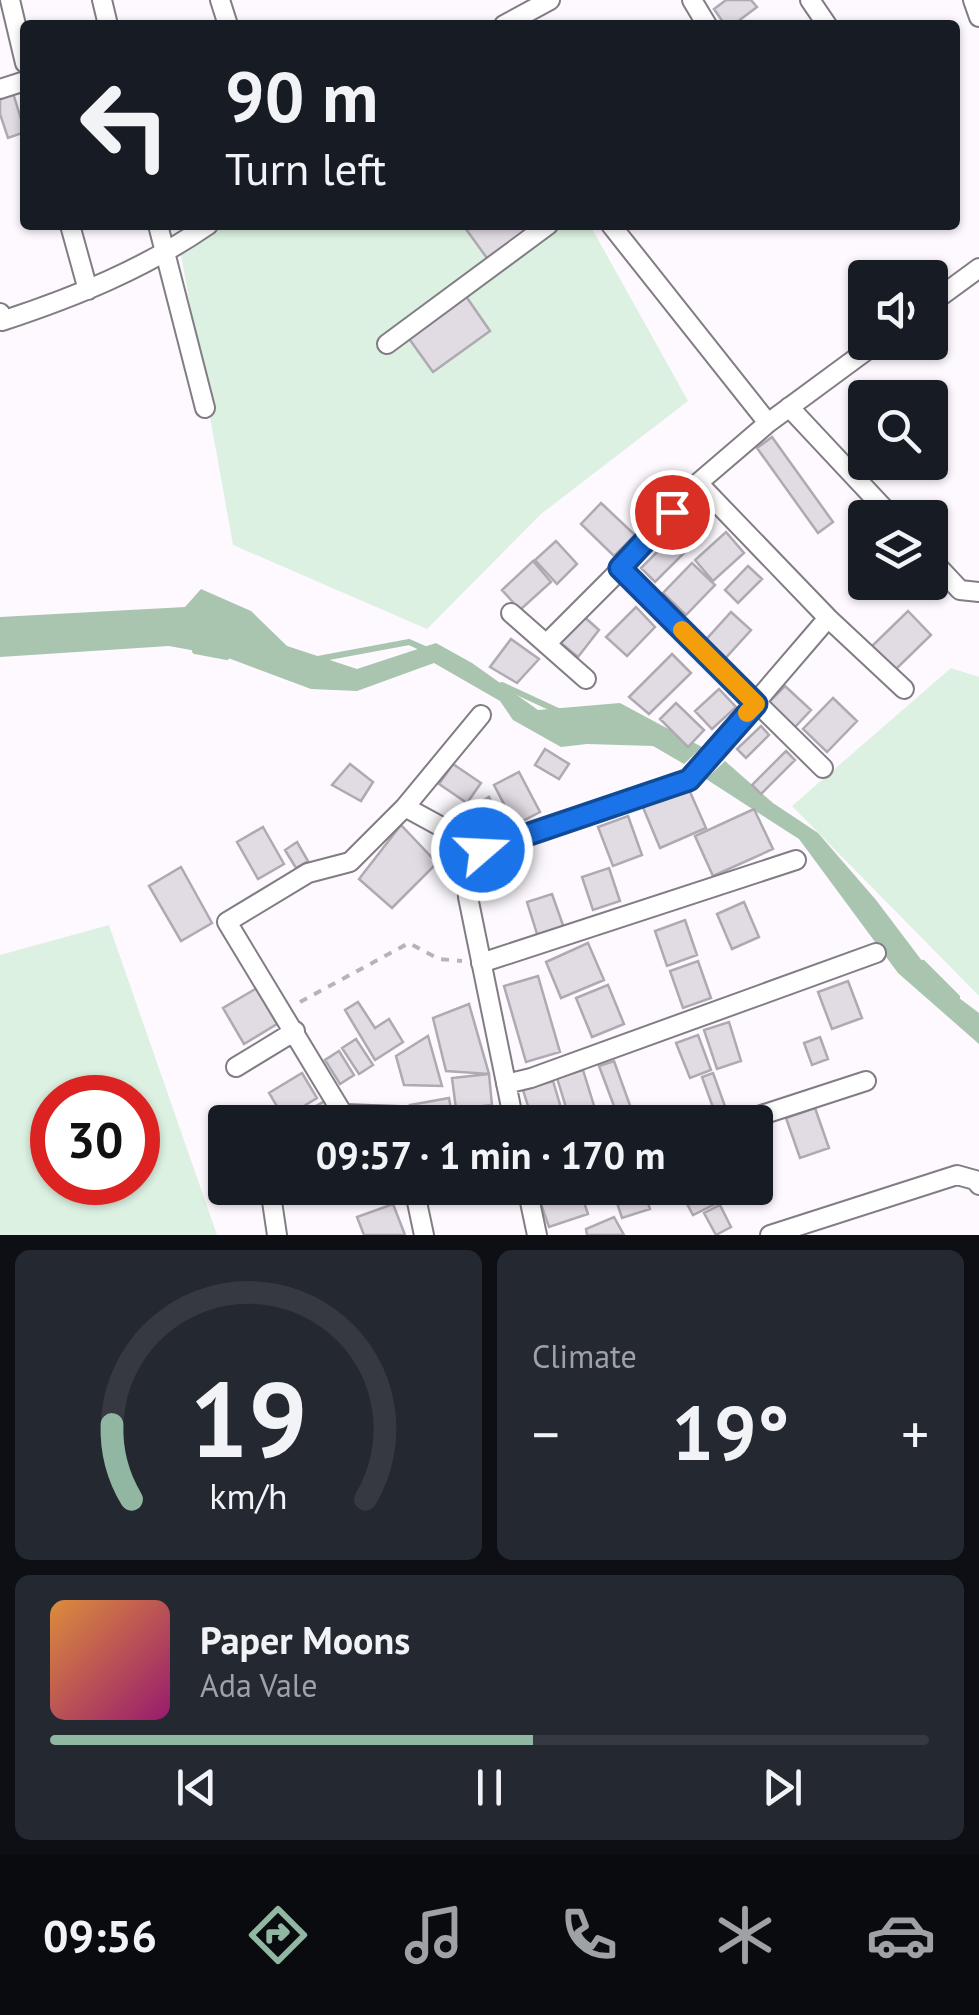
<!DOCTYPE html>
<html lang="en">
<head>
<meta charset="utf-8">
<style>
	:root { --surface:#171b24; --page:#242831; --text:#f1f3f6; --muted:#9ea1a6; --line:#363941; --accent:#91b6a2 }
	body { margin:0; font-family:"PT Sans",sans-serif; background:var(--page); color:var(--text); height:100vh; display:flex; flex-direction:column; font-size:38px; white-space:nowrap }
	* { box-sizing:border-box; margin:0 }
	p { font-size:32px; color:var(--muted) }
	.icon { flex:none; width:55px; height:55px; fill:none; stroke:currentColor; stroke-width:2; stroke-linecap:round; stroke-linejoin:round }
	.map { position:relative; height:1235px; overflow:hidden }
	.drawer { display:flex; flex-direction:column; gap:15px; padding:15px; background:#0d0f14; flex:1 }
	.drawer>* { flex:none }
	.guide { position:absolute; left:20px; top:20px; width:940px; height:210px; border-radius:10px; box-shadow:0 2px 8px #0004; background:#171b24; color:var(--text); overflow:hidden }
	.tools { position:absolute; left:848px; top:260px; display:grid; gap:20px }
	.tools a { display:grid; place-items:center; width:100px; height:100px; border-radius:10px; background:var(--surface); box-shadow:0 2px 8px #0004; font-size:50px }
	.speed { position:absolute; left:30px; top:1075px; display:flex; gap:20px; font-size:50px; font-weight:700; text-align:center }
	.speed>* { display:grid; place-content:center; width:130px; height:130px; border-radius:50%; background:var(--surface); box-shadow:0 2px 8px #0004; line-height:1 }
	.speed .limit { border:15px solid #d22; background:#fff; color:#111 }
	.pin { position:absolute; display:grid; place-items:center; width:85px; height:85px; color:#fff; margin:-42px; border:5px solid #fff; border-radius:50%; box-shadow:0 2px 10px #0007 }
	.me { position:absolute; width:110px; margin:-55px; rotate:71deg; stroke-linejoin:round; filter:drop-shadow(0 0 8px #0008) }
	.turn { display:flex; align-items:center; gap:35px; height:210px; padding:0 40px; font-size:45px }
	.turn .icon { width:130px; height:130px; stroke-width:2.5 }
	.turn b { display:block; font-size:70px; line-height:85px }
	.big { font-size:75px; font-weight:700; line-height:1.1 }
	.drawer .tile { flex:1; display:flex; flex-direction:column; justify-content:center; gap:15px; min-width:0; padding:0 35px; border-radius:15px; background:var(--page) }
	.drawer .dial { align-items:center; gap:0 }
	.dial svg { height:260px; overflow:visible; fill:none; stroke:var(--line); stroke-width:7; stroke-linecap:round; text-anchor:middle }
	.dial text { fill:var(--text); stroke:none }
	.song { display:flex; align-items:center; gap:30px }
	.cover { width:120px; height:120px; border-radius:15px; background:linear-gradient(135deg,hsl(30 70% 55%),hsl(320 70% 35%)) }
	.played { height:10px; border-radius:5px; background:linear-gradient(90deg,var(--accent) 55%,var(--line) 55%) }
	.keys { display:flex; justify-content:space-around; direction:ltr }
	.heat { display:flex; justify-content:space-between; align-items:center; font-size:55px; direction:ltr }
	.drawer .tiles { flex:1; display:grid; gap:15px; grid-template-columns:1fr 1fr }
	.tile:last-child { grid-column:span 2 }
	.trip { position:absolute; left:208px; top:1105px; width:565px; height:100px; border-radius:10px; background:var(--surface); box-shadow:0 2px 8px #0004; font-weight:700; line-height:100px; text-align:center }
	.tabs { display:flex; height:160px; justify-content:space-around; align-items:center; background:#090b0e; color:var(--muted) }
	.tabs .icon { width:70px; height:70px }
	.tabs .active { color:var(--accent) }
	.tabs b { font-size:45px; color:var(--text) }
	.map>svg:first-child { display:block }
	.green { fill:#dcf1e1; fill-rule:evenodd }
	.water { fill:#a9c5af }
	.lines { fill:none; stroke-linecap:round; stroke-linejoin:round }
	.stream { stroke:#a9c5af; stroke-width:6 }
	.building { fill:#e1dbe4; stroke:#afa9b2; stroke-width:2.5 }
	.minor-casing { stroke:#827c84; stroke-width:22 }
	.path { stroke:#b7b4b9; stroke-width:4; stroke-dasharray:8 8; stroke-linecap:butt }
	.minor { stroke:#fff; stroke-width:18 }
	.route-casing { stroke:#114b97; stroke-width:25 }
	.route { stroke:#1a73e8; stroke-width:18 }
	.slow { stroke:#f59e0b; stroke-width:18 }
</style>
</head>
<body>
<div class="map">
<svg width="979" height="1235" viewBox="0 0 979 1235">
	<rect width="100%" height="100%" fill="#fdf9ff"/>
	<path class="green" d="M 225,225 L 590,225 L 688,401 L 541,514 L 427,629 L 233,545 L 181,255 Z
		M 951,668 L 979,677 L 979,996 L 792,806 Z
		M 109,925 L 217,1235 L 0,1235 L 0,955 ZM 52,1098 L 138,1098 L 138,1182 L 52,1182 Z"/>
	<path class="water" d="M 201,589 L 251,611 L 287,646 L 357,669 L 436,643 L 472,663 L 538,710 L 620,703 L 702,747 L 684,764 L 653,746 L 587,744 L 561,747 L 513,720 L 500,701 L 434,663 L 357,691 L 311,689 L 223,656 L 169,646 L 0,657 L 0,617 L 185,607 Z
		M 725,761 L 773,803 L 818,833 L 876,900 L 938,982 L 979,1013 L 979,1044 L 898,973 L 799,839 L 706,779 Z"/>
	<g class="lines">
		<path class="stream" d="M 195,651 L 227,657
			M 318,659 L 409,642 L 427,650
			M 502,685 L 558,711
			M 923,963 L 957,997"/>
	</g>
	<path class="building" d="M 726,0 L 751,0 L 757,7 L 733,25 L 725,25 L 714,9 Z
		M 13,93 L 25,132 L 8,138 L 0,114 L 0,97 Z
		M 463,225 L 545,225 L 492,265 Z
		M 463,292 L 490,331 L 433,372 L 405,333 Z
		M 772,437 L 833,522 L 818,533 L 757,448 Z
		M 601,503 L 635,535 L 614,556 L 581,524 Z
		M 726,532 L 744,553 L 713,581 L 695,560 Z
		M 675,534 L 689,548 L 655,582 L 641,568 Z
		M 556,541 L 577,564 L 557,584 L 535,560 Z
		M 533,561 L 551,582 L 520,610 L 502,590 Z
		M 692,563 L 715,585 L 686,615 L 663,593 Z
		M 748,566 L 762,579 L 738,603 L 725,590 Z
		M 636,607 L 655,627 L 627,656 L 606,637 Z
		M 908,611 L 931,635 L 893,672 L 870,648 Z
		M 731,612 L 751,630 L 722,662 L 702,644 Z
		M 581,614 L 599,630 L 578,657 L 556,639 Z
		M 511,639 L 539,659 L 517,683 L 490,667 Z
		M 672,654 L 691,673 L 649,714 L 629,697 Z
		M 785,686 L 811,710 L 795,727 L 769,702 Z
		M 719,689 L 736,707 L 712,729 L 695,711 Z
		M 833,698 L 857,721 L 827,752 L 803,729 Z
		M 676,703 L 704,730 L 688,747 L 660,719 Z
		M 761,726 L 769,735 L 746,758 L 737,749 Z
		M 545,749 L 569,764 L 559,779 L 535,765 Z
		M 786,751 L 795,760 L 761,794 L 752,785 Z
		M 350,764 L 373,782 L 361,801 L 332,785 Z
		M 453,764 L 481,783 L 467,803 L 439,784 Z
		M 519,772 L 540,812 L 515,825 L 494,785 Z
		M 687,785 L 706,828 L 660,848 L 642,805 Z
		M 489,797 L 503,824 L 488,833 L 474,806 Z
		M 754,809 L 773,849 L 713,876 L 695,836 Z
		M 628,816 L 642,855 L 613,866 L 598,827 Z
		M 401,825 L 437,863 L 392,908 L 359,879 Z
		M 263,827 L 284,864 L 258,879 L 237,842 Z
		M 297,842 L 308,861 L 296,868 L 285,850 Z
		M 181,867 L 212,923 L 181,941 L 149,886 Z
		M 609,868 L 620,901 L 593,910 L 582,877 Z
		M 552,894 L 564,928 L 538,937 L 527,902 Z
		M 744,902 L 759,937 L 732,949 L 717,914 Z
		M 685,920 L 697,955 L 667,966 L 655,931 Z
		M 588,943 L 604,980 L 561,998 L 546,962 Z
		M 698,961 L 711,998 L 683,1008 L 670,971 Z
		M 538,976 L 560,1052 L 526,1062 L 504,986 Z
		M 848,981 L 862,1018 L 832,1029 L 818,992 Z
		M 608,985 L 624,1024 L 592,1037 L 576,998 Z
		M 257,988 L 277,1024 L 244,1044 L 223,1008 Z
		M 358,1002 L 375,1028 L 389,1019 L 403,1042 L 375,1060 L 345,1010 Z
		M 469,1004 L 489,1074 L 446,1071 L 433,1018 Z
		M 729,1022 L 741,1061 L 717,1069 L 704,1030 Z
		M 698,1035 L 711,1070 L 690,1078 L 676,1043 Z
		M 428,1036 L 442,1086 L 404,1085 L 396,1056 Z
		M 820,1037 L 828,1059 L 812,1065 L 804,1043 Z
		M 356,1039 L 373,1065 L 359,1074 L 342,1048 Z
		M 339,1051 L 354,1075 L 340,1084 L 325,1060 Z
		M 614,1061 L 636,1122 L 620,1122 L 599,1066 Z
		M 583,1070 L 595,1109 L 569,1117 L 557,1078 Z
		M 302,1073 L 317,1098 L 284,1118 L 269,1093 Z
		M 713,1073 L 726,1109 L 715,1113 L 702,1077 Z
		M 489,1074 L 492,1105 L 456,1109 L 452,1078 Z
		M 553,1081 L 564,1118 L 533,1122 L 523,1090 Z
		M 449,1098 L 451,1109 L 412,1116 L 410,1105 Z
		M 325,1101 L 338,1122 L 288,1122 Z
		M 815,1108 L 829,1148 L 800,1158 L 786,1118 Z
		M 593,1111 L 598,1122 L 566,1122 Z
		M 755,1130 L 771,1167 L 755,1174 Z
		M 612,1188 L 643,1188 L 650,1209 L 622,1218 Z
		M 712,1189 L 719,1202 L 693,1215 L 686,1202 Z
		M 580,1190 L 588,1214 L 549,1227 L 541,1204 Z
		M 393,1204 L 405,1235 L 364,1235 L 357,1217 Z
		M 720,1205 L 731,1227 L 716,1235 L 704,1213 Z
		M 614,1217 L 624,1235 L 587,1235 L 586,1229 Z"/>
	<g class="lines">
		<defs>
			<path id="minor" d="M 10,0 L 25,63
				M 102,0 L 108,25
				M 220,0 L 228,25
				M 692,0 L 707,25
				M 810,0 L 827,25
				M 973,0 L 979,17
				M 504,25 L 550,0
				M 0,89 L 25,81
				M 70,225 L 88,290
				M 158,225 L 205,408
				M 611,225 L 768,423
				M 930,304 L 979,268
				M 0,313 L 2,321 C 75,297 144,269 208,225
				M 387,344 L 548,225
				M 789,407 L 893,518
				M 698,483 L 828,618 L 904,689
				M 930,558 L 960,590 L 979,592
				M 620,568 L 823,768
				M 511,613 L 586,679
				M 546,644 L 614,576 L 698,483 L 768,423 L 878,342
				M 405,807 L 481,715
				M 482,849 L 689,780 L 828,618
				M 482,849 L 467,872 L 468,897 L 514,1122
				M 481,963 L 796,860
				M 236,1067 L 295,1031
				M 506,1084 L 531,1078 L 876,953
				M 401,1122 L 400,1116 L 343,1114 L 227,922 L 308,873 L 350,862 L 405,807 L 482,849
				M 740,1122 L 866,1081
				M 270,1188 L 277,1235
				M 414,1188 L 424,1235
				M 527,1188 L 537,1235
				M 770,1235 L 957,1175 L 975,1180 L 979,1185"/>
		</defs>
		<use href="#minor" class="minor-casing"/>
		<path class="path" d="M 300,1002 L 409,943 L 439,959 L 462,961"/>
		<use href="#minor" class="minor"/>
	</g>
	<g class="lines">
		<defs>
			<path id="route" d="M 482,850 L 689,780 L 756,704 L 620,568 L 672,512"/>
		</defs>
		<use href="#route" class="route-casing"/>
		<use href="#route" class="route"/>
		<path class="slow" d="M 682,630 L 756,704 L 747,713"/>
	</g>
</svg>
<div class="tools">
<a><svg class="icon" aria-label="sound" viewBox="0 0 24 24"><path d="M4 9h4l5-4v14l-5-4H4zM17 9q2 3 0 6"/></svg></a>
<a><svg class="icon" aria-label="search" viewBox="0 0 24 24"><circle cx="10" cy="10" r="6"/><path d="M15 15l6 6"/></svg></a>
<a><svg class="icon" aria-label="layers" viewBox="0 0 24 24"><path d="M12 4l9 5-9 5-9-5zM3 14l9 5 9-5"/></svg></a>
</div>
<div class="speed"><div class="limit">30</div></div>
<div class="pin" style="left:672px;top:512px;background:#d93025"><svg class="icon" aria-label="arrive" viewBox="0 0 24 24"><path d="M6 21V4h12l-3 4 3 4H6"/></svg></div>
<svg class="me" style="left:482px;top:850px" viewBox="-20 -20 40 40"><circle r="17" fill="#1a73e8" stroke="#fff" stroke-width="3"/><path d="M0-11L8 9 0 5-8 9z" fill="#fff"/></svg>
<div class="trip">09:57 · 1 min · 170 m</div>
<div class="guide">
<div class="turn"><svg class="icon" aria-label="left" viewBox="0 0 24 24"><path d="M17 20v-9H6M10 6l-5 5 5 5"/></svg><div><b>90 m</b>Turn left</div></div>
</div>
</div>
<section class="drawer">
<div class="tiles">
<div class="tile dial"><svg viewBox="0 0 100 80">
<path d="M14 69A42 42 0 1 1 86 69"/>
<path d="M14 69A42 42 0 0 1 8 46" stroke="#91b6a2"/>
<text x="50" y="56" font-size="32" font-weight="700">19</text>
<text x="50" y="72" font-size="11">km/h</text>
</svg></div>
<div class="tile"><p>Climate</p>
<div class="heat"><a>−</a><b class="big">19°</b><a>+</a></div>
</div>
<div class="tile">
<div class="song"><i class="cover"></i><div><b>Paper Moons</b><p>Ada Vale</p></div></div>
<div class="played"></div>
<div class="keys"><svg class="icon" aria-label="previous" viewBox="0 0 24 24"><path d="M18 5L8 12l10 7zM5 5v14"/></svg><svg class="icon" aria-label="pause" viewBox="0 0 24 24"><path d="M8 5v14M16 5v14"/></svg><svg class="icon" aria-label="next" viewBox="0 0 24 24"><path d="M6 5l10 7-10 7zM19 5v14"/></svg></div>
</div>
</div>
</section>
<nav class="tabs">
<b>09:56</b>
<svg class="icon active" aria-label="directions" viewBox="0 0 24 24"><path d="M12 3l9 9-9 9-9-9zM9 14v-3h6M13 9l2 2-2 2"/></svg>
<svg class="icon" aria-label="music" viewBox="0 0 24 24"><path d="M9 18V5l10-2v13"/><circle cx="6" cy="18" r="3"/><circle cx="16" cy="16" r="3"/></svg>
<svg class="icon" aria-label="phone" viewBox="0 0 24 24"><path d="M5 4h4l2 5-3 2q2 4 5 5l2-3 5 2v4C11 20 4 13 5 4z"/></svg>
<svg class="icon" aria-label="climate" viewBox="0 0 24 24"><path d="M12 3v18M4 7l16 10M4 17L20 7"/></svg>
<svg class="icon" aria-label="car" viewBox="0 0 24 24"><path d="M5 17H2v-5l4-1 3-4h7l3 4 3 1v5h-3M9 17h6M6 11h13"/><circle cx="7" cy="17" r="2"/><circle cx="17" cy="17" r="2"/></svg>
</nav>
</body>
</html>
